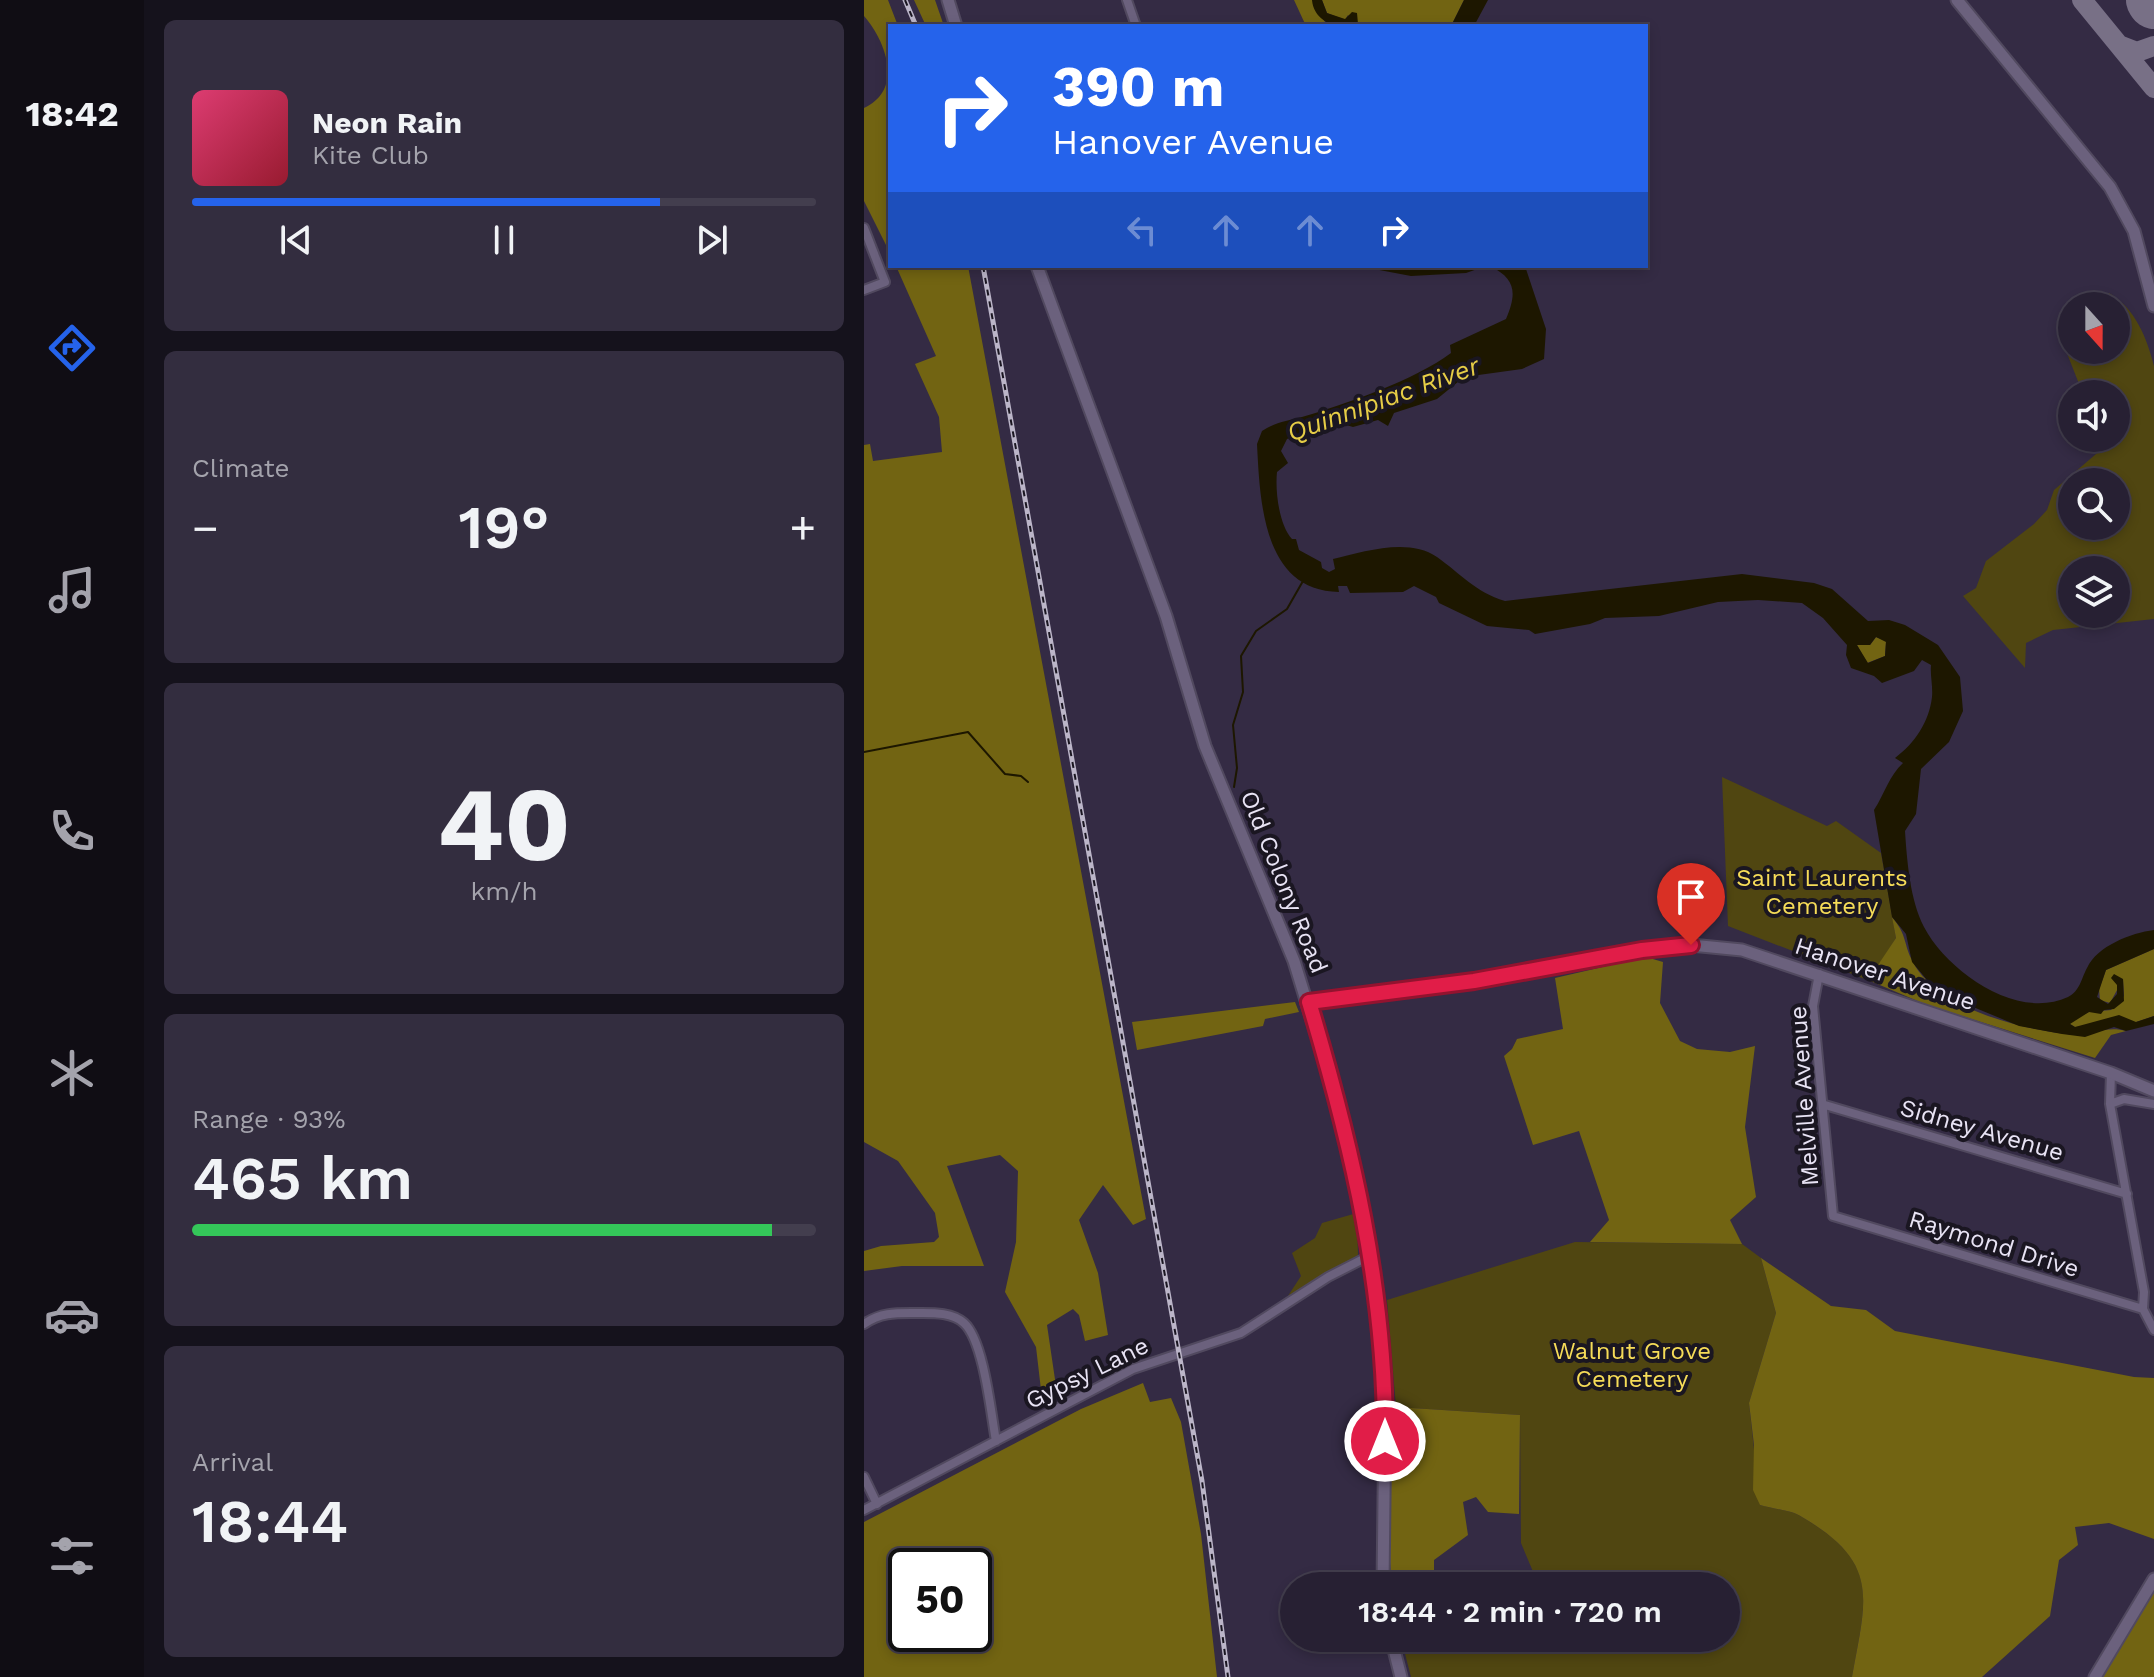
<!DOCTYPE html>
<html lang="en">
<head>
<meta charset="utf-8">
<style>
	:root { --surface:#272033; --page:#332d3f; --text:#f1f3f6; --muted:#a4a3ac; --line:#433e4e; --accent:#2563eb }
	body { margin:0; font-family:"Work Sans",sans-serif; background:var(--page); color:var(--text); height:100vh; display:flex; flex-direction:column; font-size:30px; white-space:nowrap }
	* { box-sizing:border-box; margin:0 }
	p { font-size:26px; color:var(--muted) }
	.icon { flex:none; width:44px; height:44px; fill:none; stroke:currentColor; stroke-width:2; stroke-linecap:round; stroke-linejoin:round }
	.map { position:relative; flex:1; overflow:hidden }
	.side { display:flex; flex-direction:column; gap:20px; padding:20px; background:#15121c; width:720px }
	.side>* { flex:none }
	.banner { position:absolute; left:24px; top:24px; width:760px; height:244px; border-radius:0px; box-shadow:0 4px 12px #0003,0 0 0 2px var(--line); background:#2563eb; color:#fff; overflow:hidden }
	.needle { width:52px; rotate:159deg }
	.buttons { position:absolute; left:1194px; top:292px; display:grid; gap:16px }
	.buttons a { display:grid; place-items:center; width:72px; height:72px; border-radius:50%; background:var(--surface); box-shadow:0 4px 12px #0003,0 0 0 2px var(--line); font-size:40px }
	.speed { position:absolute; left:24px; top:1548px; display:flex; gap:16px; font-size:40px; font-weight:700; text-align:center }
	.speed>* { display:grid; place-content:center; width:104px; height:104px; border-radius:50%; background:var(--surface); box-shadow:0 4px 12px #0003,0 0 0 2px var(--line); line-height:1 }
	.speed .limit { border:4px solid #111; border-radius:12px; background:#fff; color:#111 }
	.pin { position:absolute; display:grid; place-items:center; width:68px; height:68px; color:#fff; margin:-82px -34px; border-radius:50% 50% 50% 0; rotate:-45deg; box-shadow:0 0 8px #0007 }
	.pin .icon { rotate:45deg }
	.me { position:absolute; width:88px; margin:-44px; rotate:0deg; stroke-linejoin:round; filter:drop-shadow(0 0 6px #0008) }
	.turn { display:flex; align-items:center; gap:28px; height:168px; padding:0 32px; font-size:36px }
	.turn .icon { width:104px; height:104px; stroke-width:2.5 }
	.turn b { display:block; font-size:56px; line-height:68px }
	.lanes { display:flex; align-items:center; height:76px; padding:0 32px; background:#0003; justify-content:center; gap:40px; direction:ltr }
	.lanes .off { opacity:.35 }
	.big { font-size:60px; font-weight:600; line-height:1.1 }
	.side .card { flex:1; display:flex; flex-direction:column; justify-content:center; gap:12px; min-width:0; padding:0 28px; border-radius:12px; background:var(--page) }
	.side .dial { align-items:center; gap:0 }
	.dial b { font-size:104px; line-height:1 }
	.song { display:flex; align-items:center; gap:24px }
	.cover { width:96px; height:96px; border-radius:12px; background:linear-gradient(135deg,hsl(340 70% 55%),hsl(350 70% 35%)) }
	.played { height:8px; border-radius:4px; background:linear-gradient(90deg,var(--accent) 75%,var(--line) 75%) }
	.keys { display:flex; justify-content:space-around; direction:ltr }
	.heat { display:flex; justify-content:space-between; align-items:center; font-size:44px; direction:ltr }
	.charge { height:12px; border-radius:6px; background:linear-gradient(90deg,#34c759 93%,var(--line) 0) }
	.trip { position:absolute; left:416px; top:1572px; width:460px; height:80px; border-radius:40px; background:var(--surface); box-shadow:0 4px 12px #0003,0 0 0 2px var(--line); font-weight:600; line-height:80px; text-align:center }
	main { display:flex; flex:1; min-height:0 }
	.tabs { display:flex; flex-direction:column; width:144px; justify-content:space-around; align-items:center; background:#100d14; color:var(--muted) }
	.tabs .icon { width:56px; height:56px }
	.tabs .active { color:var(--accent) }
	.tabs b { font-size:36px; color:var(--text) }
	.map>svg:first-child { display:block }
	.green { fill:#504611; fill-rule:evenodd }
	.forest { fill:#726412; fill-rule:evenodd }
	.water { fill:#1d1700; fill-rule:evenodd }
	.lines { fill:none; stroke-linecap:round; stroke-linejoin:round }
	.stream { stroke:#1d1700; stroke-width:2 }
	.taxiway { stroke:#787086; stroke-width:20 }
	.runway { stroke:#787086; stroke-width:52 }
	.street-casing { stroke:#51495f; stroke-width:12 }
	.secondary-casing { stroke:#51495f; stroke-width:15 }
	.street { stroke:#6b617d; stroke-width:8 }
	.secondary { stroke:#6b617d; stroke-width:11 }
	.rail-casing { stroke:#bbb5c8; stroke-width:5 }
	.rail { stroke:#1a1621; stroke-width:2; stroke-dasharray:6; stroke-linecap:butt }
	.route-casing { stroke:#92132f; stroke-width:20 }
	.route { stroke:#e11d48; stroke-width:14 }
	.labels { text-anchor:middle; stroke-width:8; stroke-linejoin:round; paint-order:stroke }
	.park-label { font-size:24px; fill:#f6dc58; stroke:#1a1621 }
	.street-label { font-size:24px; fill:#e8e3f4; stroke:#1a1621 }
	.water-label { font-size:26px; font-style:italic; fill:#e6cd46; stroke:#1a1621 }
</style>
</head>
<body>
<main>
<nav class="tabs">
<b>18:42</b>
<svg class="icon active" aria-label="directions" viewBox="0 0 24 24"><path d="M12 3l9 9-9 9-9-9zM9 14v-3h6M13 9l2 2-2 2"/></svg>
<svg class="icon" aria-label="music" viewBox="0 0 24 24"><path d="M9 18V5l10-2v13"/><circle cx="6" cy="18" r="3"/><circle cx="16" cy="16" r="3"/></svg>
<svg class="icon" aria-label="phone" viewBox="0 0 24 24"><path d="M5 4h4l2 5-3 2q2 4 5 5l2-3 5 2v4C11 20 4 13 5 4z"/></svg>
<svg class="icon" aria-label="climate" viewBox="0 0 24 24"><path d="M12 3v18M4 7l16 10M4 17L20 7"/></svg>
<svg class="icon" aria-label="car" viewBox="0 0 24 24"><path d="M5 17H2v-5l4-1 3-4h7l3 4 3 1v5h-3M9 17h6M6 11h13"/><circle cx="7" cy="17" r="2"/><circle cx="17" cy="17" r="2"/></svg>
<svg class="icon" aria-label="filters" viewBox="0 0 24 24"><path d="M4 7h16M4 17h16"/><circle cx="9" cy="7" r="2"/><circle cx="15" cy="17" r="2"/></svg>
</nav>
<section class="side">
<div class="card">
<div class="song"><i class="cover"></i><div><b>Neon Rain</b><p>Kite Club</p></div></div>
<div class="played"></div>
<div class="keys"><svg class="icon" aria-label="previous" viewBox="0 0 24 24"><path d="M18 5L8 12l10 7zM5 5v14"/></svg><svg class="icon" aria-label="pause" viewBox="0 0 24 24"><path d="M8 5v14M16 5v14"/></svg><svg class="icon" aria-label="next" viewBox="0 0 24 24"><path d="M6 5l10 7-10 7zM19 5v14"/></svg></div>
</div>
<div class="card"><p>Climate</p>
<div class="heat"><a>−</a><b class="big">19°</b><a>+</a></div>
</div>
<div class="card dial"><b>40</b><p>km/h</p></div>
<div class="card"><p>Range · 93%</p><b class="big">465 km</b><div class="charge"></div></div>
<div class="card"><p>Arrival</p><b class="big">18:44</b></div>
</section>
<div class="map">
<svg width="1290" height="1677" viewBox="0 0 1290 1677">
	<rect width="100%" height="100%" fill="#342b44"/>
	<path class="green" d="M 1245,293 C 1271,308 1283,338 1290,366 L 1290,619 L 1189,630 L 1162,643 L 1161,668 L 1099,596 L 1112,588 L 1122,561 L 1170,524 L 1183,510 L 1190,490 L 1239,448 L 1236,438 L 1252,438 L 1252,394 L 1219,394 L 1193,328 L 1208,312 L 1208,350 L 1252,350 L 1252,306 L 1214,306 L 1221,298 ZM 1208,482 L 1252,482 L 1252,526 L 1208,526 ZM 1208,570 L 1252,570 L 1252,614 L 1208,614 Z
		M 858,777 L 963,826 L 972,821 L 1017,853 L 1032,938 L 1006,981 L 864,926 Z
		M 493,1213 L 494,1255 L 422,1299 L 437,1276 L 428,1253 L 451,1238 L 458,1223 Z
		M 711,1242 L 878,1244 L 897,1258 L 912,1313 L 885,1403 L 896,1505 C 909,1509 928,1510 938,1517 C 1017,1563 1002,1598 988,1677 L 547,1677 L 537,1638 L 862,1638 L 862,1586 L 662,1586 L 670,1574 L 657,1543 L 656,1415 L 532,1407 L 523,1300 Z"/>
	<path class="forest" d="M 0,0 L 24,0 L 34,26 L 26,26 L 26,253 L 0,201 L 0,108 C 40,90 22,41 0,16 Z
		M 50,0 L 71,0 L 80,26 L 62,26 Z
		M 430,0 L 448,0 L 461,22 L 475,26 L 442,26 Z
		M 458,0 L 600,0 L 587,26 L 493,26 L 484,15 L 481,20 L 463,13 Z
		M 32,266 L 104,266 L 282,1219 L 269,1225 L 239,1185 L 215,1220 L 234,1273 L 244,1335 L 221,1341 L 215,1315 L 209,1309 L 183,1325 L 193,1393 L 191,1402 L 179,1407 L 172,1347 L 141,1292 L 152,1242 L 154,1171 L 136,1155 L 83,1166 L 120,1266 L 38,1266 L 0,1271 L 0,1251 L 17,1246 L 70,1242 L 75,1237 L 71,1213 L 34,1161 L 0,1142 L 0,445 L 6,444 L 9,461 L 78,452 L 75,417 L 51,364 L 72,356 Z
		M 1012,637 L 1022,641 L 1021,656 L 1003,663 L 993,645 L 1006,645 Z
		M 1028,917 C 1044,936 1039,944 1049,962 C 1072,1008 1154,1028 1202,1034 C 1225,1037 1241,1025 1262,1031 L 1247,1035 L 1231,1058 L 1063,1005 L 1004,980 L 1032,938 Z
		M 1290,949 L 1290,1016 L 1272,1022 L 1211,1027 L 1206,1024 L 1208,1020 L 1225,1012 L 1247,1010 L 1260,996 L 1259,979 L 1246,1003 L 1236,1000 L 1235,989 L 1242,970 Z
		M 782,957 L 799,962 L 796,1003 L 816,1041 L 833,1049 L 866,1052 L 891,1046 L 881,1127 L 892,1197 L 866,1220 L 878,1244 L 726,1242 L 745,1220 L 715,1131 L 669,1145 L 640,1056 L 648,1049 L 653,1039 L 699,1029 L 691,978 Z
		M 431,1002 L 435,1012 L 401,1019 L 399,1026 L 273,1050 L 268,1022 Z
		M 897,1258 L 967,1306 L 1002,1310 L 1031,1331 L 1270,1377 L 1290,1378 L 1290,1539 L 1245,1523 L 1211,1527 L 1214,1545 L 1195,1560 L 1186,1616 L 1118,1677 L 988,1677 C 1002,1599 1017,1563 938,1517 C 928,1510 909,1509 896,1505 L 889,1490 L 890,1445 L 885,1403 L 912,1313 Z
		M 279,1383 L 286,1402 L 307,1398 L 317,1422 L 337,1534 L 353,1677 L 0,1677 L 0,1522 L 217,1409 ZM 42,1566 L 110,1566 L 110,1634 L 42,1634 Z
		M 532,1407 L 656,1415 L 655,1514 L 624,1512 L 612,1497 L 599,1502 L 604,1535 L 570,1560 L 570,1582 L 578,1586 L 528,1586 C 522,1527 523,1466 532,1407 Z
		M 1290,1587 L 1290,1677 L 1237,1677 Z"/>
	<path class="water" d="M 448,0 L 458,0 L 463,13 L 481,19 L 488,12 L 493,13 L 494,24 C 476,31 450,23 448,0 Z
		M 600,0 L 624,0 L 610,26 L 587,26 Z
		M 486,266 L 622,266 L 602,273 L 547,276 L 510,269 L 492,270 Z
		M 626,266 L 661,266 L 682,329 L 680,359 L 658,369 L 600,377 L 573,399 L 530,413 L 524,426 L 514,420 L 489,427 L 469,421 L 423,439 L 417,451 L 424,463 L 413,472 C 411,491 415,525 428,539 L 432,539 L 435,550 L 457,562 L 458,568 L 465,572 L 471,569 L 469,559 C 499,552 544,537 573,557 C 597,574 611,592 641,601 L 878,574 L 950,583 L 968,589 L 1004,621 L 1025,620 L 1041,625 L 1074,645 L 1096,677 L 1099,711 L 1085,742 L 1057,769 L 1052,814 L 1041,831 C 1043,861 1046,900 1060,927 C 1083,971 1153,1021 1204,997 C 1216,991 1217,979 1223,968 C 1233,946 1267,933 1290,930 L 1290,949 L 1242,970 L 1233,997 L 1244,1004 L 1253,994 L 1253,985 L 1247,978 L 1250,974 L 1259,979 L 1260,1001 L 1250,1009 L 1240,1010 L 1237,1014 L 1225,1012 L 1206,1024 L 1211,1027 L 1255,1015 L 1272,1022 L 1290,1016 L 1290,1024 L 1262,1031 L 1250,1027 L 1221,1037 L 1198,1034 L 1155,1026 L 1073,992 L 1048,962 L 1042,934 L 1028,917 L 1010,810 C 1021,793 1025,776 1039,763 L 1031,758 C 1051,743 1065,722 1068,697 C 1069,686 1066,675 1067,665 L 1058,660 L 1050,671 L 1018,683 L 1010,676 L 987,668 L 982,655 L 983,645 L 959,618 L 938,603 L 894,600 L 854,602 L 795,616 L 741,618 L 726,624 L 671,634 L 665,630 L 623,626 L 575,603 L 572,597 L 550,586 L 539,592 L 486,593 L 483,586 L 474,586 L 475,592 C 399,591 396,502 393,444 L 398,431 C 411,422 424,421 438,417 C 482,404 551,380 587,353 L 586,345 L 642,319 C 653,293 652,279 626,266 ZM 1012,637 L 1022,642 L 1021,656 L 1004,663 L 993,645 L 1006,645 Z"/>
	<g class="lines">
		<path class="stream" d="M 0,752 L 104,732 L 141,774 L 157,776 L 164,782
			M 370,787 L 373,768 L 369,725 L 379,692 L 377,656 L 392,631 L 423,609 L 439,581"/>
		<path class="taxiway" d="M 1218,0 L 1290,88
			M 1255,45 L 1273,52 L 1290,46"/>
		<path class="runway" d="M 1288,0 L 1290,3"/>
		<defs>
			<path id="street" d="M 263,0 L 272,26
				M 0,228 L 21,282 L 0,290
				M 955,974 L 949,1006 L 969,1216 L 1279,1309
				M 1247,1073 L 1246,1104 L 1280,1292 L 1279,1309 L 1290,1330
				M 1246,1104 L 1260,1099 L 1290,1104
				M 961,1105 L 1263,1194
				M 0,1324 C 17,1312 33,1313 53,1313 C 68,1313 88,1312 100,1323 C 120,1341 127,1414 132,1441
				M 0,1477 L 13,1504
				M 0,1510 L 269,1369 L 377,1333 L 464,1277 L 507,1255"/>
			<path id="secondary" d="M 84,0 L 92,26
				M 1093,0 L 1246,187 L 1270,231 L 1290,306
				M 173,266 L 302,616 L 341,746 L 430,961 L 477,1114 L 496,1194 L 515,1315 L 521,1413 L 519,1586
				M 445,1002 L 610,981 L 790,948 L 827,945 L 878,950 L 1247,1073 L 1290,1091
				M 527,1638 L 537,1677
				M 1231,1677 L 1290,1579"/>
		</defs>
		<use href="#street" class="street-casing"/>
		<use href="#secondary" class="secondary-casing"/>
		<use href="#street" class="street"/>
		<use href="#secondary" class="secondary"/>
		<defs>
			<path id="rail" d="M 41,0 L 52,26
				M 119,266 L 338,1481 L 364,1677"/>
		</defs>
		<use href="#rail" class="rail-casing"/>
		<use href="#rail" class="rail"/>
	</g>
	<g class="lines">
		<defs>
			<path id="route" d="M 521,1441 C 522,1290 488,1146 445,1002 L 610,981 L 778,950 L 827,945"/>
		</defs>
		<use href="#route" class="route-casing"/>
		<use href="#route" class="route"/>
	</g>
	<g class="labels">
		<g class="park-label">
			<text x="958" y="886">Saint Laurents<tspan x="958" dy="28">Cemetery</tspan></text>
			<text x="768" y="1359">Walnut Grove<tspan x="768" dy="28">Cemetery</tspan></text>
		</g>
		<g class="street-label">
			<text transform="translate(420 882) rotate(68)" y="8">Old Colony Road</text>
			<text transform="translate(1021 974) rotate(18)" y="8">Hanover Avenue</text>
			<text transform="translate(940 1096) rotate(-94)" y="8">Melville Avenue</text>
			<text transform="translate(1118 1130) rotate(16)" y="8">Sidney Avenue</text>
			<text transform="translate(1130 1244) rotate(17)" y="8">Raymond Drive</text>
			<text transform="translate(223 1373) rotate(-26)" y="8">Gypsy Lane</text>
		</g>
		<g class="water-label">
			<text transform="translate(519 399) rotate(-20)" y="9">Quinnipiac River</text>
		</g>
	</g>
</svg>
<div class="buttons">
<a><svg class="needle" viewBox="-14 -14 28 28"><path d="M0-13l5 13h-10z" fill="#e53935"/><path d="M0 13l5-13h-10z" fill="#a4a3ac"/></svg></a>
<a><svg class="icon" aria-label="sound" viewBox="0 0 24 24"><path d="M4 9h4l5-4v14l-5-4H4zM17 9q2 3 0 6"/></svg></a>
<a><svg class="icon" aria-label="search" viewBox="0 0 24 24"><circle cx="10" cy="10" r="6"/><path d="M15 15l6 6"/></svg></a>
<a><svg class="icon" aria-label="layers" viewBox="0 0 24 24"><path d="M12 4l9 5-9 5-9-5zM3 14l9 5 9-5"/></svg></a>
</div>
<div class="speed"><div class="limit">50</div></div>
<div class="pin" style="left:827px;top:945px;background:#d93025"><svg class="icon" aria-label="arrive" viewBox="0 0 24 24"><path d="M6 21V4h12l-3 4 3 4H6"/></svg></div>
<svg class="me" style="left:521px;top:1441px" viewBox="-20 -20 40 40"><circle r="17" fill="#e11d48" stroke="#fff" stroke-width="3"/><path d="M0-11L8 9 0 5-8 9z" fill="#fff"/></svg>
<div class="trip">18:44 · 2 min · 720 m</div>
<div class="banner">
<div class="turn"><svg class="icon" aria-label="right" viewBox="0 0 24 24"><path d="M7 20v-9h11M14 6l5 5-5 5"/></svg><div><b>390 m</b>Hanover Avenue</div></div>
<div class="lanes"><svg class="icon off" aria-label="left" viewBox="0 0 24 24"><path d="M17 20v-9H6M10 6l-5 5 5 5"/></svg><svg class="icon off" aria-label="ahead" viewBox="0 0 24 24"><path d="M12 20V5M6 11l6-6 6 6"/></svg><svg class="icon off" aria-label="ahead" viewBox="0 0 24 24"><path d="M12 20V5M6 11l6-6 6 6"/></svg><svg class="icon" aria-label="right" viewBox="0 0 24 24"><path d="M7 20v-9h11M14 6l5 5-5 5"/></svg></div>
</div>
</div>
</main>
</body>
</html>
